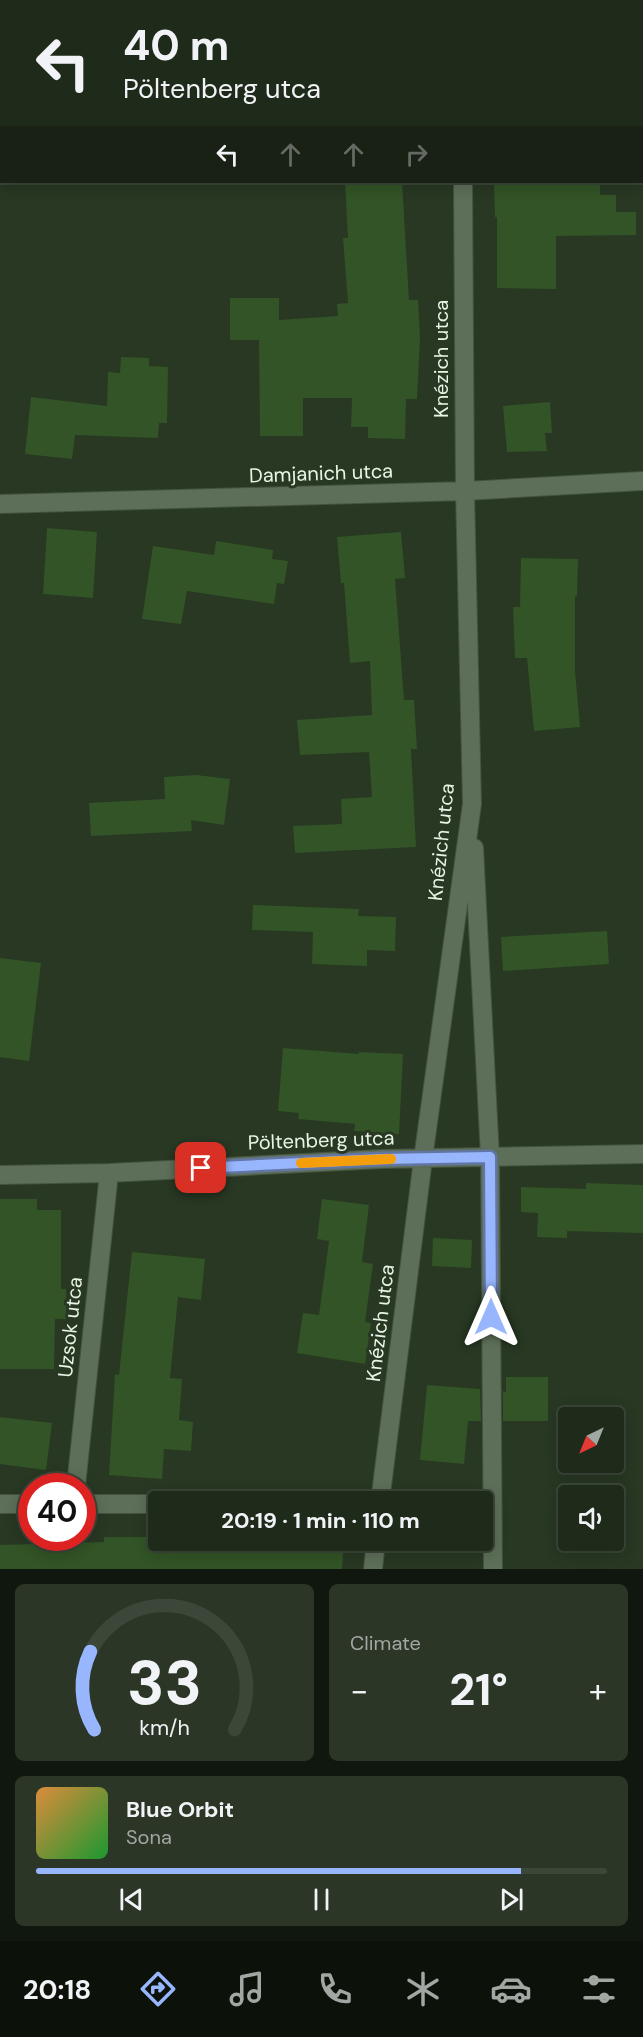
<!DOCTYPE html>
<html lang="en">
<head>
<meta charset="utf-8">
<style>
	:root { --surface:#1e2a1a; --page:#2b3627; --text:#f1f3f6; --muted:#a1a7a2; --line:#3c4639; --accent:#97b6fd }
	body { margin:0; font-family:"DM Sans",sans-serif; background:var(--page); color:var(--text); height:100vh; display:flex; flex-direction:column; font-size:22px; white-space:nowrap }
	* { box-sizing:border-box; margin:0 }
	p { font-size:20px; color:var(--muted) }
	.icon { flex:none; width:33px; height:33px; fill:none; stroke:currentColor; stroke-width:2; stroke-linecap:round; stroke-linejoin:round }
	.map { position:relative; height:1569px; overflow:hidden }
	.drawer { display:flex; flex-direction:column; gap:15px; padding:15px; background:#10170e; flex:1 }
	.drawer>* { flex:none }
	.banner { position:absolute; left:0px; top:0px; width:644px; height:183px; box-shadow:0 3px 15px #0003,0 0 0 2px var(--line); background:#1e2a1a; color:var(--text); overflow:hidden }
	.needle { width:39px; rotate:223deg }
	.buttons { position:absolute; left:558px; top:1407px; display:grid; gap:12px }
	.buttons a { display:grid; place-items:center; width:66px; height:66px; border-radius:6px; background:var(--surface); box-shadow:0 3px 15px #0003,0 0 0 2px var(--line); font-size:30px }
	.speed { position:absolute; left:18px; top:1473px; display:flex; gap:12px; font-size:30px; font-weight:700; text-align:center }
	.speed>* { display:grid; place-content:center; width:78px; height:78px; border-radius:50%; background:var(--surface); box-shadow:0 3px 15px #0003,0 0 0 2px var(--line); line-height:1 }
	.speed .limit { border:9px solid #d22; background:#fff; color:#111 }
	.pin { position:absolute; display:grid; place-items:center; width:51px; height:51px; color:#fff; margin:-26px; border-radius:12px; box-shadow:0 3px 9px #0006 }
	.me { position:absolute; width:66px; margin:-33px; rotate:0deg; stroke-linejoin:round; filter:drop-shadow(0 0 4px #0008) }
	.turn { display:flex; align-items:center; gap:21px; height:126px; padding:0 24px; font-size:27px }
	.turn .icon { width:78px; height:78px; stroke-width:2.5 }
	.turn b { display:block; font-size:42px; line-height:51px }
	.lanes { display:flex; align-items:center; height:57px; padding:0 24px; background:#0003; justify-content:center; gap:30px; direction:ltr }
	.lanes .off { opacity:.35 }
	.big { font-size:45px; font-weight:700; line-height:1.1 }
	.drawer .card { flex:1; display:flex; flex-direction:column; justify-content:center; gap:9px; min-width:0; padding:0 21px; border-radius:9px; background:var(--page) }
	.drawer .dial { align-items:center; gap:0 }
	.dial svg { height:156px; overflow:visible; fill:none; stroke:var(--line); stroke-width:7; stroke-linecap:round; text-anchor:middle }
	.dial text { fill:var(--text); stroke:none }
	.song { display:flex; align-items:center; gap:18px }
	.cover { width:72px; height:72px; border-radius:9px; background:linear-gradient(135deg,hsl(30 70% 55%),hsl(130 70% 35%)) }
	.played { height:6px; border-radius:3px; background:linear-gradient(90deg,var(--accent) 85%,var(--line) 85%) }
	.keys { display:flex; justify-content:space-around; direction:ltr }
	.heat { display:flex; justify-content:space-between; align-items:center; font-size:33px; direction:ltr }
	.drawer .tiles { flex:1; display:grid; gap:15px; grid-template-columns:1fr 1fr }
	.card:last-child { grid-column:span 2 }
	.trip { position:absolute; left:148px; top:1491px; width:345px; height:60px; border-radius:6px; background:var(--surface); box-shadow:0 3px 15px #0003,0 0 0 2px var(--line); font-weight:700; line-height:60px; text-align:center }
	.tabs { display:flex; height:96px; justify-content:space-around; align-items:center; background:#0c110a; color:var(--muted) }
	.tabs .icon { width:42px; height:42px }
	.tabs .on { color:var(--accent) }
	.tabs b { font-size:27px; color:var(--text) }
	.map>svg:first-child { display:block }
	.building { fill:#325426 }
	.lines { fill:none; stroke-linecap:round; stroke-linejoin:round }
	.minor-casing { stroke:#455240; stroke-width:20 }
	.minor { stroke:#5d6f58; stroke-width:18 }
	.route-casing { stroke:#6276a4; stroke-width:15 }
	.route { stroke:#97b6fd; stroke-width:10 }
	.slow { stroke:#f59e0b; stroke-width:10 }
	.labels { text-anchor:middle; stroke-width:6; stroke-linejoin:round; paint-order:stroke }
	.street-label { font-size:20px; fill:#e9f4e6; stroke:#283823 }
</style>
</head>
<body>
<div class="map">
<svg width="643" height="1569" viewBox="0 0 643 1569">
	<rect width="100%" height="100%" fill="#283823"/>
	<path class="building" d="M 345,182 L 402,182 L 409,300 L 418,300 L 420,337 L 417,399 L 406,399 L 405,439 L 368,438 L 368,427 L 351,427 L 352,398 L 303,398 L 303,436 L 260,436 L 259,340 L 230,340 L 230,298 L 279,298 L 279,320 L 338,316 L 337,304 L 348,303 L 343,238 L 348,238 Z
		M 494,182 L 600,182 L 600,195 L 616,195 L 616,212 L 636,212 L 636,235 L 556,236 L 556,289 L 497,288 L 497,217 L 495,217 Z
		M 121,357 L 149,358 L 149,366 L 168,367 L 167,423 L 159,423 L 158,438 L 75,435 L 72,459 L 25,454 L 31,397 L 107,406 L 108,372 L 120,373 Z
		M 550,402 L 552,433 L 545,433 L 547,451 L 507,452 L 503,406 Z
		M 47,528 L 97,532 L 93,598 L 43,594 Z
		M 401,532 L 405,578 L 395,579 L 404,700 L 414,700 L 417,749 L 411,749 L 416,847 L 295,853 L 293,826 L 342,824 L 341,799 L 372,797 L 369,752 L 300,755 L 297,720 L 372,715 L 370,661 L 350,663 L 344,583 L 341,583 L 337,537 Z
		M 216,541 L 273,550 L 272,559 L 288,561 L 284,584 L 277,583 L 274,604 L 187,591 L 181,624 L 142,619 L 153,546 L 214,555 Z
		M 521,558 L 578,559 L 577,596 L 575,596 L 575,671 L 580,727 L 534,731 L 527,658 L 515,658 L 513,607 L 520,607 Z
		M 196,775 L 230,779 L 224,825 L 191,820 L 192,831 L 91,836 L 89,803 L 165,799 L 164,777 Z
		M 253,905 L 359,909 L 358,916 L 396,917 L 395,951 L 367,950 L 367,966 L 312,964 L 313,932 L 252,930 Z
		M 607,931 L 609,964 L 503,971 L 501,937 Z
		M 0,958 L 41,963 L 29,1061 L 0,1057 Z
		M 283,1048 L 359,1054 L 359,1052 L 403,1054 L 399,1134 L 354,1131 L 355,1124 L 298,1119 L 299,1113 L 278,1111 Z
		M 586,1183 L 643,1185 L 643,1233 L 567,1231 L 567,1238 L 537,1237 L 538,1213 L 521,1212 L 521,1187 L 586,1189 Z
		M 0,1199 L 37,1199 L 37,1210 L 61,1210 L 61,1289 L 66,1289 L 66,1319 L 55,1319 L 54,1369 L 0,1369 Z
		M 322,1199 L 369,1205 L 362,1262 L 373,1264 L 365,1322 L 371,1323 L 365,1364 L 297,1353 L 303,1313 L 319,1315 L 329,1241 L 317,1239 Z
		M 433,1238 L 472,1240 L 471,1268 L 432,1266 Z
		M 132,1252 L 205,1259 L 201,1300 L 178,1297 L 170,1378 L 182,1379 L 179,1420 L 193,1422 L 191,1451 L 164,1449 L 162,1479 L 109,1475 L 115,1374 L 119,1375 Z
		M 506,1377 L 548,1377 L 548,1421 L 503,1421 L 503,1391 L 506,1392 Z
		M 427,1385 L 480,1389 L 481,1421 L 468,1421 L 464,1464 L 420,1460 Z
		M 0,1417 L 52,1423 L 46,1470 L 0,1464 Z
		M 104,1537 L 159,1537 L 159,1540 L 344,1540 L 342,1569 L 0,1569 L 0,1545 L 104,1542 Z"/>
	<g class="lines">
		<defs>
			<path id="minor" d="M 461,0 L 461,2
				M 0,504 L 465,491 L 643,481
				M 474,848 L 490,1157 L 493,1569
				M 0,1175 L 109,1173 L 382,1159 L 643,1154
				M 76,1486 L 109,1173
				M 380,1502 L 423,1159 L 472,804 L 465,491 L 463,182
				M 0,1504 L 32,1504
				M 82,1504 L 159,1504
				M 373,1569 L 376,1540"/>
		</defs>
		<use href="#minor" class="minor-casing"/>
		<use href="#minor" class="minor"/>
	</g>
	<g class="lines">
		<defs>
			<path id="route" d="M 201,1168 L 382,1159 L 490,1157 L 491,1317"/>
		</defs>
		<use href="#route" class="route-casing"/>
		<use href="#route" class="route"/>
		<path class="slow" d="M 301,1163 L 391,1159"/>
	</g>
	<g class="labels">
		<g class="street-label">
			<text transform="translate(441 359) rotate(-90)" y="7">Knézich utca</text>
			<text transform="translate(321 473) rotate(-2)" y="7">Damjanich utca</text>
			<text transform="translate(441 842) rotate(-84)" y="7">Knézich utca</text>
			<text transform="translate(321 1140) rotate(-2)" y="7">Pöltenberg utca</text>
			<text transform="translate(380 1323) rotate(-83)" y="7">Knézich utca</text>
			<text transform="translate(70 1327) rotate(-84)" y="7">Uzsok utca</text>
		</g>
	</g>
</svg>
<div class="buttons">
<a><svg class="needle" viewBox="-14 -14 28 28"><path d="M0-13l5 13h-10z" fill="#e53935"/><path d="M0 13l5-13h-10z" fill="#a1a7a2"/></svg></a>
<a><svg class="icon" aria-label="sound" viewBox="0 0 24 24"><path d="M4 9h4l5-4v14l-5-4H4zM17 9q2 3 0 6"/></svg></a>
</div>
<div class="speed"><div class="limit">40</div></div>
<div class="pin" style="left:201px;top:1168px;background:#d93025"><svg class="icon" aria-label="arrive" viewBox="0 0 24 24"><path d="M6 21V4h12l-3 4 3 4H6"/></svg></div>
<svg class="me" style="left:491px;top:1317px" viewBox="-20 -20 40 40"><path d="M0-17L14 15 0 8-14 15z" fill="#97b6fd" stroke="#fff" stroke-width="4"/></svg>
<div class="trip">20:19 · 1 min · 110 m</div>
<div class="banner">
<div class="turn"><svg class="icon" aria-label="left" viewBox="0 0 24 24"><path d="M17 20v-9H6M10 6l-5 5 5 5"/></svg><div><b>40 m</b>Pöltenberg utca</div></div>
<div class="lanes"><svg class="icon" aria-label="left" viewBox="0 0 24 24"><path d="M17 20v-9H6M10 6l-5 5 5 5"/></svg><svg class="icon off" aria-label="ahead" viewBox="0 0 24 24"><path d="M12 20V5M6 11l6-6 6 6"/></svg><svg class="icon off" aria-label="ahead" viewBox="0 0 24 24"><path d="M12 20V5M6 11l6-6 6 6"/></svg><svg class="icon off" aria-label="right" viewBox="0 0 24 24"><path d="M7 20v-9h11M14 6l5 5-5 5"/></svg></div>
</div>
</div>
<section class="drawer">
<div class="tiles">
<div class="card dial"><svg viewBox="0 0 100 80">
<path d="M14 69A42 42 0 1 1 86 69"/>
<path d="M14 69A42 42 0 0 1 12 29" stroke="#97b6fd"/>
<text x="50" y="56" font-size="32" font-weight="700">33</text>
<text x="50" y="72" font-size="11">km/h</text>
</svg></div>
<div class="card"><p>Climate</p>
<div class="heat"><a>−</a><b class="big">21°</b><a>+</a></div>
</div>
<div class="card">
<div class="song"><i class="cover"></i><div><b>Blue Orbit</b><p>Sona</p></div></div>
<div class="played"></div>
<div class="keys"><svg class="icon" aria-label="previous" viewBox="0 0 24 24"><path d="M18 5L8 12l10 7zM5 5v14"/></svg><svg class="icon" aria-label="pause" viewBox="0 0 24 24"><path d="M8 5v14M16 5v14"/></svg><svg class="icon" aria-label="next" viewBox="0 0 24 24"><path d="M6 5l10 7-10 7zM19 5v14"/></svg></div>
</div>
</div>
</section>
<nav class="tabs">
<b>20:18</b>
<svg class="icon on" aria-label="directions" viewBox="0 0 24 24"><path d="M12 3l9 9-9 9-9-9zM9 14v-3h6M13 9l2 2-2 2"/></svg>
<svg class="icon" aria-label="music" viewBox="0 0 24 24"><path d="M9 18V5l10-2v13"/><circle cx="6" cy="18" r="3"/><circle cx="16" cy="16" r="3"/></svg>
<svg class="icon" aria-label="phone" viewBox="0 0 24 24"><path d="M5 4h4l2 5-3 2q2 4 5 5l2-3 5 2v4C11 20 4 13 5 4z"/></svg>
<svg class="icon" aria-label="climate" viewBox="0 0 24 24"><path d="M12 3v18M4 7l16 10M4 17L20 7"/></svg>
<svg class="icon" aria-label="car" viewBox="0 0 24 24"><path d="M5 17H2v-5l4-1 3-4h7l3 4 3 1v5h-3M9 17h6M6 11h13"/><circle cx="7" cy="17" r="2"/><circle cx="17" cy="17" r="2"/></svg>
<svg class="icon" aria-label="filters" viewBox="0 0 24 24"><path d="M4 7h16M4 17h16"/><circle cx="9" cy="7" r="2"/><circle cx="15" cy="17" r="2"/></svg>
</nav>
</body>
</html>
